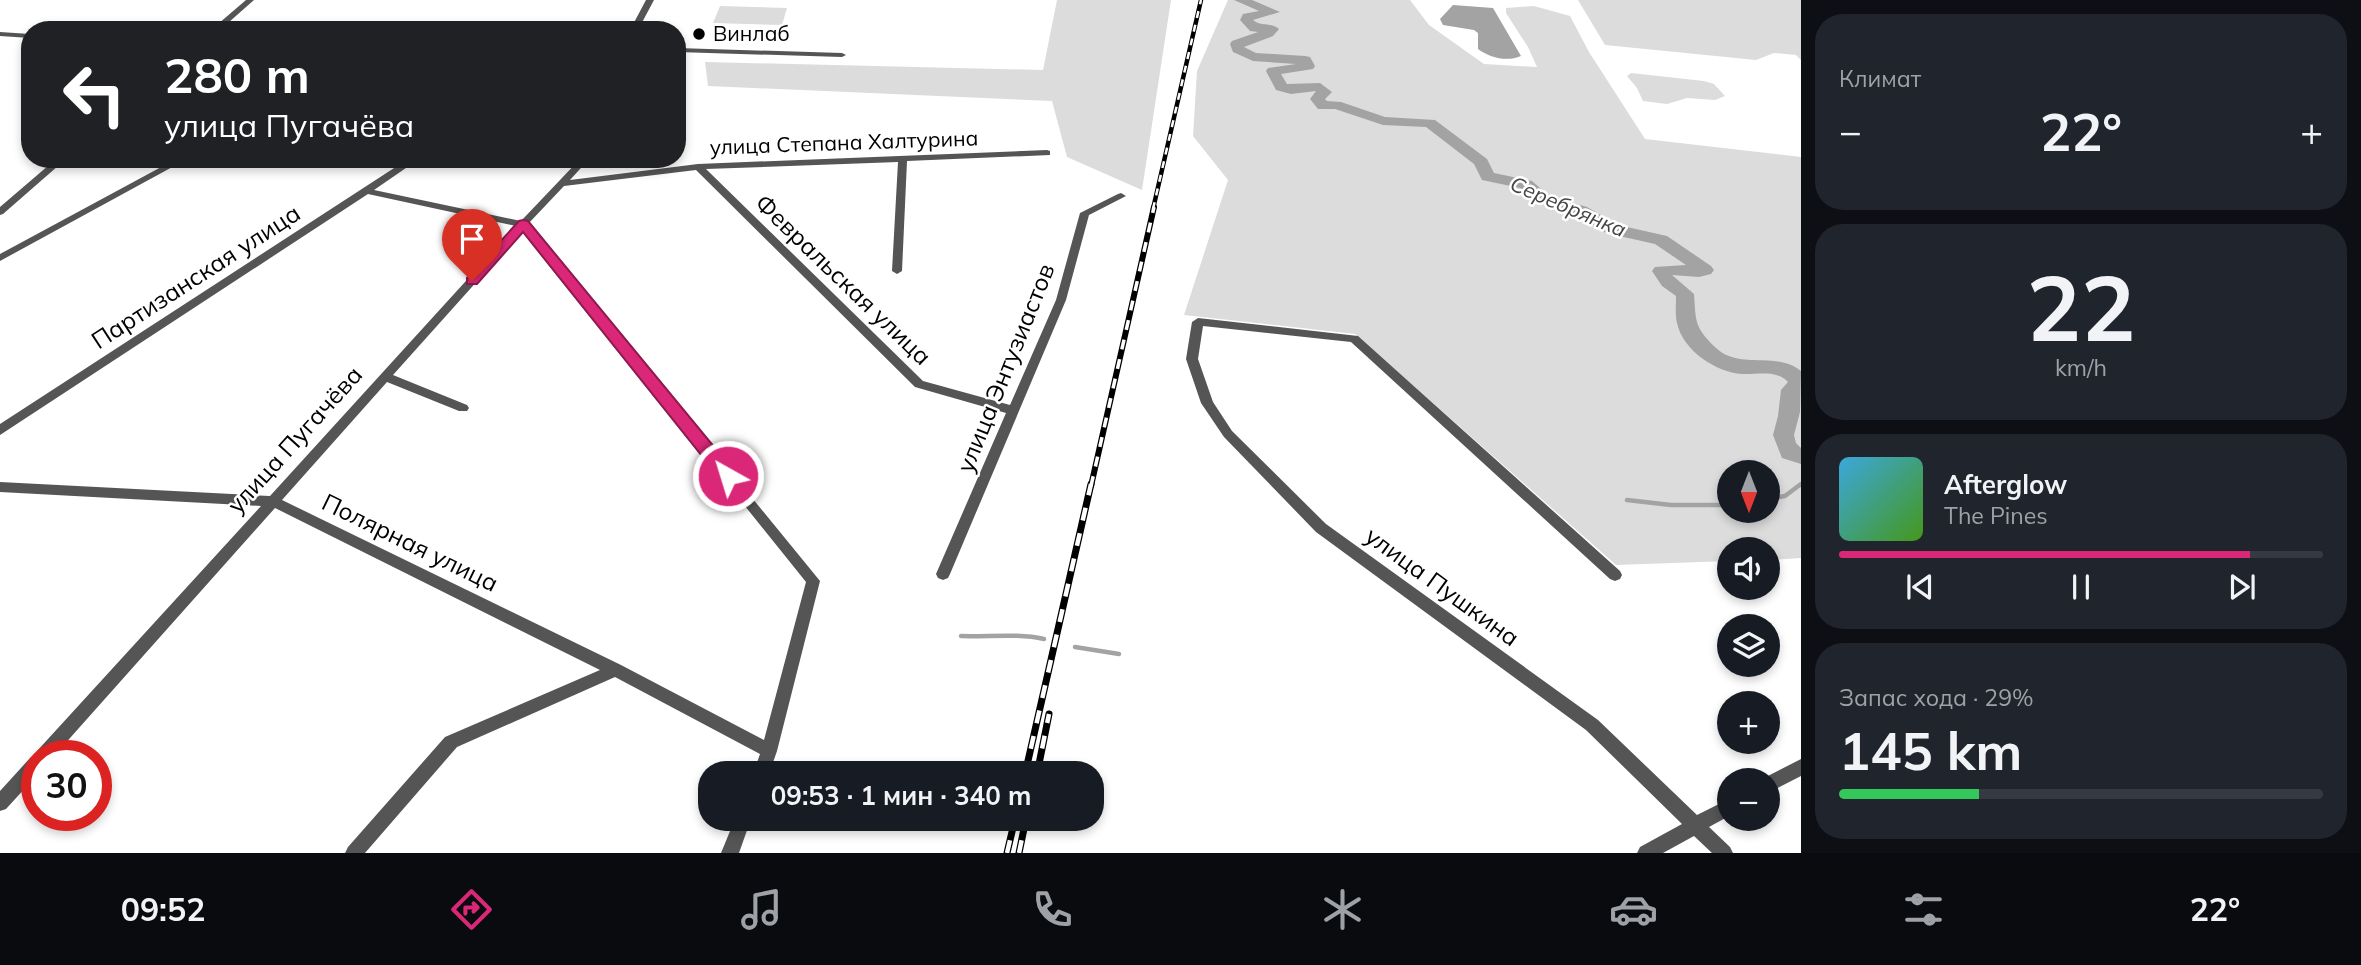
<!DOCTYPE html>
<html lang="ru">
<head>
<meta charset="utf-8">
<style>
	:root { --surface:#171b24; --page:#20242c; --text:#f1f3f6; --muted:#9ea1a6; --line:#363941; --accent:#db2777 }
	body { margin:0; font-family:Mulish,sans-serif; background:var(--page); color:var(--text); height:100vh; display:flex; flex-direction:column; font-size:26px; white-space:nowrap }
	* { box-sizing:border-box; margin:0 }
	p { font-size:23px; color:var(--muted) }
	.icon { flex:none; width:38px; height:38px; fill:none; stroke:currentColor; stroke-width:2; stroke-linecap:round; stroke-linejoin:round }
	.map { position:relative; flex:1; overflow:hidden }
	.panel { display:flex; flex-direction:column; gap:14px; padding:14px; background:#0d0f14; width:560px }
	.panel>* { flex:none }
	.guide { position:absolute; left:21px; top:21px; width:665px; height:147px; border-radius:28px; box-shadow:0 4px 10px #0003; background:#202124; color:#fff; overflow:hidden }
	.needle { width:46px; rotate:180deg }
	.tools { position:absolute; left:1717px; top:460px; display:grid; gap:14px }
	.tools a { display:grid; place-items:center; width:63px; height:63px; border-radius:50%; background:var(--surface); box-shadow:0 4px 10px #0003; font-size:35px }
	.speed { position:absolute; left:21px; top:740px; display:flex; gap:14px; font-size:35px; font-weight:700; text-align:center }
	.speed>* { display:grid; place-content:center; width:91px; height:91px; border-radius:50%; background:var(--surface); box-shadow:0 4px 10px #0003; line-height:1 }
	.speed .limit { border:10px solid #d22; background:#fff; color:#111 }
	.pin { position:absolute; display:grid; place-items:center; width:60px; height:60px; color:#fff; margin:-72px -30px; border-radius:50% 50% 50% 0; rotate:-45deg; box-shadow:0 0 7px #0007 }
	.pin .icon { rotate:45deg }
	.me { position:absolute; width:77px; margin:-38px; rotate:321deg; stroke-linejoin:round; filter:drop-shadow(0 0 5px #0008) }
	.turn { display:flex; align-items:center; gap:24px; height:147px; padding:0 28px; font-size:32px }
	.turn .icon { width:91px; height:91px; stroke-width:2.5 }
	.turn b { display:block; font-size:49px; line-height:60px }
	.big { font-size:52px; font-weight:700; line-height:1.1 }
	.panel .widget { flex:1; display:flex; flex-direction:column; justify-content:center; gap:10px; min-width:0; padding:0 24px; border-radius:28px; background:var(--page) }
	.panel .dial { align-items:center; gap:0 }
	.dial b { font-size:91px; line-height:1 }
	.song { display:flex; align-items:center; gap:21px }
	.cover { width:84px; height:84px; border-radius:10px; background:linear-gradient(135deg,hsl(200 70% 55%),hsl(100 70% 35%)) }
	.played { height:7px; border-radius:4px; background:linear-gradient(90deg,var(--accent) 85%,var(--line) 85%) }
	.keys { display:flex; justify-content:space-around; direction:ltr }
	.heat { display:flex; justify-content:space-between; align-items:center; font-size:38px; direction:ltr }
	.charge { height:10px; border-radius:5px; background:linear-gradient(90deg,#34c759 29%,var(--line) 0) }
	.trip { position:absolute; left:698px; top:761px; width:406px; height:70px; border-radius:28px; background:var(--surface); box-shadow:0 4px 10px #0003; font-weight:700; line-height:70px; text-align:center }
	.tabs { display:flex; height:112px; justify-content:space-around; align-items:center; background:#090b0e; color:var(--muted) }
	.tabs .icon { width:49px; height:49px }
	.tabs .on { color:var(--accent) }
	.tabs b { font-size:32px; color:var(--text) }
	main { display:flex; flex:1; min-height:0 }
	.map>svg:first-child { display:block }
	.green { fill:#dcdcdc; fill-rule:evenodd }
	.water { fill:#a3a3a3 }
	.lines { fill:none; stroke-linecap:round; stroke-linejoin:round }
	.stream-far1 { stroke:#a3a3a3; stroke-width:3.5 }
	.stream { stroke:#a3a3a3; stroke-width:4.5 }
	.river { fill:#a3a3a3; fill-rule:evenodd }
	.minor { fill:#555; fill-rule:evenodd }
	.rail-far2-casing { stroke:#000; stroke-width:4.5 }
	.rail-far1-casing { stroke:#000; stroke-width:6 }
	.rail-casing { stroke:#000; stroke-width:7 }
	.rail-far2 { stroke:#fff; stroke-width:2.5; stroke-dasharray:7; stroke-linecap:butt }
	.rail-far1 { stroke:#fff; stroke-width:3.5; stroke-dasharray:10; stroke-linecap:butt }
	.rail { stroke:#fff; stroke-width:4.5; stroke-dasharray:13; stroke-linecap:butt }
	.route { fill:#db2777; stroke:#8e194d; stroke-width:2 }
	.poi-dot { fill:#000; stroke:#fff; stroke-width:2.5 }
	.labels { text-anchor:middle; stroke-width:5; stroke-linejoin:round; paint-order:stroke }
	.far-poi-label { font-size:21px; fill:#000; stroke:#fff; text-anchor:start }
	.far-street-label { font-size:21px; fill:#000; stroke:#fff }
	.far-water-label { font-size:21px; font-style:italic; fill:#444; stroke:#fff }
	.street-label { font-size:24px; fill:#000; stroke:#fff }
</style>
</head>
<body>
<main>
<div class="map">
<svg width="1801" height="853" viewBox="0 0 1801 853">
	<rect width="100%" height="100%" fill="#fff"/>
	<path class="green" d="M 1057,0 L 1171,0 L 1142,190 L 1067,157 L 1052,101 L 708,86 L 705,62 L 1043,70 Z
		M 1228,0 L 1410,0 L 1429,25 L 1484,64 L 1537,67 L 1528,47 L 1506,13 L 1506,8 L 1534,6 L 1570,16 L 1589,52 L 1645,139 L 1801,157 L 1801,558 L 1768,560 L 1768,550 L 1729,550 L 1729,561 L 1616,565 L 1355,334 L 1184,315 L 1228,180 L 1193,136 L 1197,71 ZM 1729,472 L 1768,472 L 1768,511 L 1729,511 Z
		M 1578,0 L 1801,0 L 1801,60 L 1796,55 L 1774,53 L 1756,60 L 1605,45 Z
		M 720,6 L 787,8 L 782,25 L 713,23 Z
		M 1631,73 L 1704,81 L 1714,84 L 1725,96 L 1715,100 L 1687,98 L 1667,104 L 1643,101 L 1637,88 L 1627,76 Z"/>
	<path class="water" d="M 1453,5 L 1493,8 L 1521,56 C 1507,62 1490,58 1478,49 L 1478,33 L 1474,30 L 1443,25 L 1440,19 Z"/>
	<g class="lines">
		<path class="stream-far1" d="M 1799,486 L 1801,484"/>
		<path class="stream" d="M 1768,499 L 1785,496 L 1801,484
			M 1627,500 L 1671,505 L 1729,505
			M 961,636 C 988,637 1018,633 1044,639
			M 1075,647 L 1119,654"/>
		<path class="river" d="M 1234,0 L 1252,0 L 1280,12 L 1253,20 C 1261,27 1272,22 1279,29 L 1273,36 L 1244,47 L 1256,53 L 1305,56 L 1310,57 L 1315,66 L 1313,69 L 1281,74 L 1287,84 L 1320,83 L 1332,92 L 1325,99 L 1327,101 L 1341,102 L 1385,117 L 1435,120 L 1487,159 L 1494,173 L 1532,181 L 1549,196 L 1587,207 L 1618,225 L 1667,236 L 1711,266 L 1714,270 L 1711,274 L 1699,277 L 1672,275 L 1694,294 C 1696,321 1694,327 1715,347 C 1739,371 1775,350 1801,371 L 1800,412 L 1794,435 L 1796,443 L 1801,448 L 1801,464 L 1782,458 L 1773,435 L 1778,416 L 1781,390 L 1788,382 C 1776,369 1757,375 1742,374 C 1716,372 1683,351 1677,323 C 1675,315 1676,305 1676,296 L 1662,286 L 1652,271 L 1655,267 L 1686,265 L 1655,244 L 1606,233 L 1575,215 L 1537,202 L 1520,188 L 1482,180 L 1474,164 L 1426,127 L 1383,125 L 1335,109 L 1318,109 L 1310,99 L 1316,91 L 1291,94 L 1276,90 L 1266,71 L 1268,68 L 1296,64 L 1253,61 L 1233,52 L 1230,44 L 1232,41 L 1258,32 L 1250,31 L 1240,20 L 1243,14 L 1259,11 Z"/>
		<path class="minor" d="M 246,0 L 254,0 L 220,30 L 211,30 Z
			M 646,0 L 654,0 L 638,30 L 630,30 Z
			M 0,32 L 30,34 L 30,38 L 0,36 Z
			M 677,48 L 842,53 L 846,55 L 842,57 L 677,52 Z
			M 1047,150 L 1050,151 L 1050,155 L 907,161 L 902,271 L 897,274 L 892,271 L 898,162 L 706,169 L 923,381 L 1010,405 L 1056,300 L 1080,213 L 1118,194 L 1121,193 L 1126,196 L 1089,215 L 1066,300 L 950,574 L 948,578 L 943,580 L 938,578 L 936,574 L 1006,413 L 915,387 L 696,170 L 564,186 L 528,224 L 820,581 L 777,751 L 769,774 L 753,774 L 760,754 L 615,677 L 457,747 L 365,853 L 345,853 L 348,847 L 445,737 L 600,670 L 275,508 L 54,756 L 37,756 L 37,775 L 6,809 L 0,811 L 0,791 L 31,757 L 35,756 L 37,751 L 261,506 L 0,492 L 0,482 L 270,496 L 516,226 L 368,194 L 0,435 L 0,424 L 408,159 L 419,159 L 374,190 L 521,221 L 580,159 L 589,159 L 570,180 L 698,164 ZM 523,230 L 806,582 L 764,740 L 621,665 L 282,500 L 387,382 L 459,411 L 467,411 L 469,408 L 467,405 L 393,375 Z
			M 56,159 L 66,159 L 3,214 L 0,215 L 0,207 Z
			M 176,159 L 187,159 L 0,261 L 0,254 Z
			M 1198,318 L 1358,336 L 1620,571 L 1622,575 L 1620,579 L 1615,581 L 1610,579 L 1351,342 L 1203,326 L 1198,359 L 1213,402 L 1232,431 L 1326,524 L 1598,720 L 1697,815 L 1729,799 L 1729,816 L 1709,827 L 1730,847 L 1733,853 L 1712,853 L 1694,836 L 1663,853 L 1637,853 L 1640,847 L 1682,824 L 1586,730 L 1316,532 L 1224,437 L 1201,403 L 1186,359 L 1192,322 Z
			M 1801,759 L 1801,776 L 1768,793 L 1768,780 L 1762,779 Z
			M 735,819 L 751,819 L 739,853 L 721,853 Z"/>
		<defs>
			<path id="rail-far2" d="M 1153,209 L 1201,0"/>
			<path id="rail-far1" d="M 1091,486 L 1154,207"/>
			<path id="rail" d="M 1025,774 L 1091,484
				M 1037,774 L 1049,714
				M 1007,853 L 1015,819
				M 1019,853 L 1026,819"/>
		</defs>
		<use href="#rail-far2" class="rail-far2-casing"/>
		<use href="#rail-far1" class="rail-far1-casing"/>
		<use href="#rail" class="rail-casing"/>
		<use href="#rail-far2" class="rail-far2"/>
		<use href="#rail-far1" class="rail-far1"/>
		<use href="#rail" class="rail"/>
	</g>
	<path class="route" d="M 523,220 L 528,221 L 734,471 L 736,476 L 734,481 L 722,481 L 523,232 L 477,284 L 467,284 L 467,278 L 519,221 Z"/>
	<circle class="poi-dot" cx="699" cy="34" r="7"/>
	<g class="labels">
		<g class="far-poi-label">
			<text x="713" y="41">Винлаб</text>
		</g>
		<g class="far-street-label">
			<text transform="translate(844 143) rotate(-2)" y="7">улица Степана Халтурина</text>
		</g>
		<g class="far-water-label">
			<text transform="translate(1568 207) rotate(23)" y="7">Серебрянка</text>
		</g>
		<g class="street-label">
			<text transform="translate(196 277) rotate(-33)" y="8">Партизанская улица</text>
			<text transform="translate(843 280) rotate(44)" y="8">Февральская улица</text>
			<text transform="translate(1006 368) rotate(-68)" y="8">улица Энтузиастов</text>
			<text transform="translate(295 440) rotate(-48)" y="8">улица Пугачёва</text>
			<text transform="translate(410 543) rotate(26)" y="8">Полярная улица</text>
			<text transform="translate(1442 587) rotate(36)" y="8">улица Пушкина</text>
		</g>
	</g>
</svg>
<div class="tools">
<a><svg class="needle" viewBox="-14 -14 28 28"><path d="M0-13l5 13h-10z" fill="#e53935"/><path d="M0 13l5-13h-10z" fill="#9ea1a6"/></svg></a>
<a><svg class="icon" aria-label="sound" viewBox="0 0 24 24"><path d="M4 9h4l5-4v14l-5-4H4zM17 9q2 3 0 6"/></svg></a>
<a><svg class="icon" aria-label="layers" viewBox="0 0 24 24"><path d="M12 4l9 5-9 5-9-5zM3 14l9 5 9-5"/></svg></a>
<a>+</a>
<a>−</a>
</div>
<div class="speed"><div class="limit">30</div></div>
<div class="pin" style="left:472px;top:281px;background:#d93025"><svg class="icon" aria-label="arrive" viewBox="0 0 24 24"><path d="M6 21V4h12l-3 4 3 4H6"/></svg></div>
<svg class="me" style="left:728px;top:476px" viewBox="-20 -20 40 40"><circle r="17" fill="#db2777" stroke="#fff" stroke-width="3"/><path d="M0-11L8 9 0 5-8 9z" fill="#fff"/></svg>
<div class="trip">09:53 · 1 мин · 340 m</div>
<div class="guide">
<div class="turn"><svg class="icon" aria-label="left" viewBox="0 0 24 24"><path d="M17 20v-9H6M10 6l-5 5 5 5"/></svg><div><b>280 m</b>улица Пугачёва</div></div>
</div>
</div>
<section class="panel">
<div class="widget"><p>Климат</p>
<div class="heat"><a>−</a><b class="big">22°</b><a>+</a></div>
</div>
<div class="widget dial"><b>22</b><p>km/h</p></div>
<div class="widget">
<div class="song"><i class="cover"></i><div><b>Afterglow</b><p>The Pines</p></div></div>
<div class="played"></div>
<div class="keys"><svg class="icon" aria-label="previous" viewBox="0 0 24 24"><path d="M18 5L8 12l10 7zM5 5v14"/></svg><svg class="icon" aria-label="pause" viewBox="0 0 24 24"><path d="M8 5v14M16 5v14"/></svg><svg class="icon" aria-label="next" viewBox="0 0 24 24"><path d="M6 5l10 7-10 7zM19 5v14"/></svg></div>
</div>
<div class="widget"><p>Запас хода · 29%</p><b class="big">145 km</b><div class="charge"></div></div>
</section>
</main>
<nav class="tabs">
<b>09:52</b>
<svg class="icon on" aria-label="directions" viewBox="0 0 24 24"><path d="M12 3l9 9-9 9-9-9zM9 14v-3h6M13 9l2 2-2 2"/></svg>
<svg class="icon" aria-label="music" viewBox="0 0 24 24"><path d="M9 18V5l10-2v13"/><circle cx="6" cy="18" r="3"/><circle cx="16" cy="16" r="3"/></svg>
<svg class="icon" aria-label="phone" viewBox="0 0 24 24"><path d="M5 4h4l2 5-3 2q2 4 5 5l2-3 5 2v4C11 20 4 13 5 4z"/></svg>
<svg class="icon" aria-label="climate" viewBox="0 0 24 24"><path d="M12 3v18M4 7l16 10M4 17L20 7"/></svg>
<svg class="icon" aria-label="car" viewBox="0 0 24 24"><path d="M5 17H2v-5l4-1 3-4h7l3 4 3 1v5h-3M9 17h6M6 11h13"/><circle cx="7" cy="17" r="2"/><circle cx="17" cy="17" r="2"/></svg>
<svg class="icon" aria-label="filters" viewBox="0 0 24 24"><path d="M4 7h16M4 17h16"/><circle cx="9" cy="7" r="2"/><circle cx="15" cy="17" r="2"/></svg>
<b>22°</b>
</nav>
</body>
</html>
